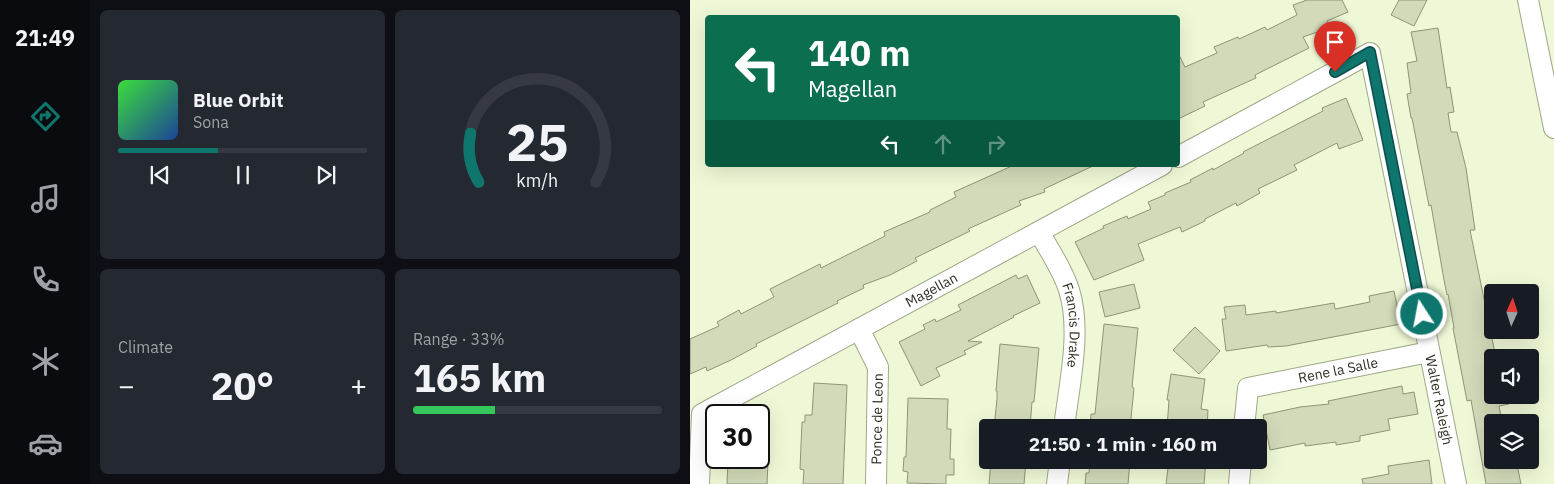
<!DOCTYPE html>
<html lang="en">
<head>
<meta charset="utf-8">
<style>
	:root { --surface:#171b24; --page:#242831; --text:#f1f3f6; --muted:#9ea1a6; --line:#363941; --accent:#0f766e }
	body { margin:0; font-family:"IBM Plex Sans",sans-serif; background:var(--page); color:var(--text); height:100vh; display:flex; flex-direction:column; font-size:19px; white-space:nowrap }
	* { box-sizing:border-box; margin:0 }
	p { font-size:16px; color:var(--muted) }
	.icon { flex:none; width:28px; height:28px; fill:none; stroke:currentColor; stroke-width:2; stroke-linecap:round; stroke-linejoin:round }
	.map { position:relative; flex:1; overflow:hidden }
	.sheet { display:flex; flex-direction:column; gap:10px; padding:10px; background:#0d0f14; width:600px }
	.sheet>* { flex:none }
	.guide { position:absolute; left:15px; top:15px; width:475px; height:152px; border-radius:5px; box-shadow:0 5px 20px #0002; background:#0b6e4f; color:#fff; overflow:hidden }
	.needle { width:32px; rotate:3deg }
	.controls { position:absolute; left:794px; top:284px; display:grid; gap:10px }
	.controls a { display:grid; place-items:center; width:55px; height:55px; border-radius:5px; background:var(--surface); box-shadow:0 5px 20px #0002; font-size:25px }
	.speed { position:absolute; left:15px; top:404px; display:flex; gap:10px; font-size:25px; font-weight:700; text-align:center }
	.speed>* { display:grid; place-content:center; width:65px; height:65px; border-radius:50%; background:var(--surface); box-shadow:0 5px 20px #0002; line-height:1 }
	.speed .limit { border:2px solid #111; border-radius:8px; background:#fff; color:#111 }
	.pin { position:absolute; display:grid; place-items:center; width:42px; height:42px; color:#fff; margin:-51px -21px; border-radius:50% 50% 50% 0; rotate:-45deg; box-shadow:0 0 5px #0007 }
	.pin .icon { rotate:45deg }
	.me { position:absolute; width:55px; margin:-28px; rotate:349deg; stroke-linejoin:round; filter:drop-shadow(0 0 4px #0008) }
	.turn { display:flex; align-items:center; gap:18px; height:105px; padding:0 20px; font-size:22px }
	.turn .icon { width:65px; height:65px; stroke-width:2.5 }
	.turn b { display:block; font-size:35px; line-height:42px }
	.lanes { display:flex; align-items:center; height:48px; padding:0 20px; background:#0003; justify-content:center; gap:25px; direction:ltr }
	.lanes .off { opacity:.35 }
	.big { font-size:38px; font-weight:800; line-height:1.1 }
	.sheet .tile { flex:1; display:flex; flex-direction:column; justify-content:center; gap:8px; min-width:0; padding:0 18px; border-radius:8px; background:var(--page) }
	.sheet .dial { align-items:center; gap:0 }
	.dial svg { height:130px; overflow:visible; fill:none; stroke:var(--line); stroke-width:7; stroke-linecap:round; text-anchor:middle }
	.dial text { fill:var(--text); stroke:none }
	.song { display:flex; align-items:center; gap:15px }
	.cover { width:60px; height:60px; border-radius:8px; background:linear-gradient(135deg,hsl(120 70% 55%),hsl(220 70% 35%)) }
	.played { height:5px; border-radius:2px; background:linear-gradient(90deg,var(--accent) 40%,var(--line) 40%) }
	.keys { display:flex; justify-content:space-around; direction:ltr }
	.heat { display:flex; justify-content:space-between; align-items:center; font-size:28px; direction:ltr }
	.charge { height:8px; border-radius:4px; background:linear-gradient(90deg,#34c759 33%,var(--line) 0) }
	.sheet .tiles { flex:1; display:grid; gap:10px; grid-template-columns:repeat(2,1fr) }
	.trip { position:absolute; left:289px; top:419px; width:288px; height:50px; border-radius:5px; background:var(--surface); box-shadow:0 5px 20px #0002; font-weight:800; line-height:50px; text-align:center }
	main { display:flex; flex:1; min-height:0 }
	.dock { display:flex; flex-direction:column; width:90px; justify-content:space-around; align-items:center; background:#090b0e; color:var(--muted) }
	.dock .icon { width:35px; height:35px }
	.dock .active { color:var(--accent) }
	.dock b { font-size:22px; color:var(--text) }
	.map>svg:first-child { display:block }
	.building { fill:#d2dab9; stroke:#8d9576 }
	.lines { fill:none; stroke-linecap:round; stroke-linejoin:round }
	.minor-casing { stroke:#9fa788; stroke-width:22 }
	.minor { stroke:#fff; stroke-width:20 }
	.route-casing { stroke:#0a4d48; stroke-width:12 }
	.route { stroke:#0f766e; stroke-width:9 }
	.labels { text-anchor:middle; stroke-width:4; stroke-linejoin:round; paint-order:stroke }
	.street-label { font-size:14px; fill:#2e3125; stroke:#fff }
</style>
</head>
<body>
<main>
<nav class="dock">
<b>21:49</b>
<svg class="icon active" aria-label="directions" viewBox="0 0 24 24"><path d="M12 3l9 9-9 9-9-9zM9 14v-3h6M13 9l2 2-2 2"/></svg>
<svg class="icon" aria-label="music" viewBox="0 0 24 24"><path d="M9 18V5l10-2v13"/><circle cx="6" cy="18" r="3"/><circle cx="16" cy="16" r="3"/></svg>
<svg class="icon" aria-label="phone" viewBox="0 0 24 24"><path d="M5 4h4l2 5-3 2q2 4 5 5l2-3 5 2v4C11 20 4 13 5 4z"/></svg>
<svg class="icon" aria-label="climate" viewBox="0 0 24 24"><path d="M12 3v18M4 7l16 10M4 17L20 7"/></svg>
<svg class="icon" aria-label="car" viewBox="0 0 24 24"><path d="M5 17H2v-5l4-1 3-4h7l3 4 3 1v5h-3M9 17h6M6 11h13"/><circle cx="7" cy="17" r="2"/><circle cx="17" cy="17" r="2"/></svg>
</nav>
<section class="sheet">
<div class="tiles">
<div class="tile">
<div class="song"><i class="cover"></i><div><b>Blue Orbit</b><p>Sona</p></div></div>
<div class="played"></div>
<div class="keys"><svg class="icon" aria-label="previous" viewBox="0 0 24 24"><path d="M18 5L8 12l10 7zM5 5v14"/></svg><svg class="icon" aria-label="pause" viewBox="0 0 24 24"><path d="M8 5v14M16 5v14"/></svg><svg class="icon" aria-label="next" viewBox="0 0 24 24"><path d="M6 5l10 7-10 7zM19 5v14"/></svg></div>
</div>
<div class="tile dial"><svg viewBox="0 0 100 80">
<path d="M14 69A42 42 0 1 1 86 69"/>
<path d="M14 69A42 42 0 0 1 9 39" stroke="#0f766e"/>
<text x="50" y="56" font-size="32" font-weight="700">25</text>
<text x="50" y="72" font-size="11">km/h</text>
</svg></div>
<div class="tile"><p>Climate</p>
<div class="heat"><a>−</a><b class="big">20°</b><a>+</a></div>
</div>
<div class="tile"><p>Range · 33%</p><b class="big">165 km</b><div class="charge"></div></div>
</div>
</section>
<div class="map">
<svg width="864" height="484" viewBox="0 0 864 484">
	<rect width="100%" height="100%" fill="#eff8d6"/>
	<path class="building" d="M 617,0 L 652,0 L 658,12 L 637,21 L 639,28 L 613,37 L 619,48 L 565,75 L 566,78 L 513,102 L 515,106 L 488,119 L 488,53 L 495,67 L 527,53 L 524,47 L 548,37 L 549,39 L 575,27 L 577,30 L 607,15 L 603,5 Z
		M 709,0 L 737,0 L 724,26 L 701,15 Z
		M 748,28 L 757,88 L 760,87 L 764,112 L 758,113 L 761,132 L 767,132 L 776,168 L 785,230 L 780,230 L 806,358 L 802,358 L 802,395 L 818,395 L 819,404 L 809,406 L 812,422 L 802,422 L 802,460 L 826,460 L 831,484 L 796,484 L 781,400 L 777,401 L 763,328 L 764,328 L 758,294 L 757,295 L 754,280 L 741,205 L 739,206 L 722,118 L 721,118 L 717,94 L 721,93 L 717,63 L 727,61 L 721,32 Z
		M 656,98 L 673,140 L 649,149 L 647,143 L 604,165 L 607,170 L 568,189 L 570,193 L 547,206 L 546,203 L 515,219 L 515,221 L 492,232 L 490,227 L 448,244 L 454,260 L 404,280 L 385,242 L 414,228 L 413,226 L 437,216 L 438,219 L 461,209 L 458,202 L 475,195 L 475,193 L 501,182 L 500,180 L 523,168 L 523,170 L 554,153 L 553,152 L 633,111 L 632,108 Z
		M 324,165 L 405,165 L 354,189 L 355,192 L 329,201 L 331,205 L 278,229 L 280,231 L 225,258 L 227,261 L 200,275 L 173,285 L 174,288 L 147,301 L 148,303 L 66,344 L 67,346 L 41,360 L 17,371 L 16,367 L 0,374 L 0,339 L 29,326 L 27,322 L 49,310 L 51,314 L 84,297 L 80,289 L 130,264 L 131,268 L 195,236 L 194,232 L 240,212 L 240,210 L 266,197 L 264,192 Z
		M 326,275 L 328,279 L 337,275 L 350,303 L 323,316 L 324,317 L 278,341 L 292,342 L 274,351 L 276,354 L 246,368 L 250,376 L 231,386 L 209,342 L 235,329 L 233,325 L 245,319 L 246,322 L 271,310 L 268,305 Z
		M 444,284 L 450,308 L 415,317 L 409,292 Z
		M 704,291 L 711,324 L 596,346 L 578,347 L 577,345 L 536,351 L 532,319 L 536,319 L 534,307 L 555,305 L 556,315 L 586,311 L 586,313 L 644,303 L 645,309 L 680,302 L 679,296 Z
		M 414,324 L 448,328 L 442,387 L 444,388 L 440,428 L 400,428 L 401,414 L 405,414 Z
		M 505,327 L 530,351 L 509,374 L 483,350 Z
		M 310,344 L 349,348 L 344,402 L 342,402 L 340,428 L 304,428 L 307,399 L 307,391 L 306,391 Z
		M 481,374 L 515,379 L 511,409 L 518,410 L 517,428 L 477,428 L 479,400 L 477,400 Z
		M 124,383 L 157,385 L 153,484 L 113,484 L 114,470 L 110,469 L 112,422 L 115,422 L 115,415 L 122,415 Z
		M 712,386 L 713,394 L 724,392 L 728,414 L 698,419 L 700,430 L 670,436 L 670,441 L 646,445 L 646,442 L 615,446 L 615,443 L 580,450 L 573,415 L 610,407 L 639,404 L 638,401 Z
		M 218,398 L 258,399 L 257,429 L 261,429 L 260,459 L 264,459 L 264,475 L 256,475 L 256,484 L 217,483 L 218,472 L 213,471 L 214,457 L 216,457 Z
		M 301,460 L 336,460 L 334,484 L 299,484 Z
		M 400,460 L 440,460 L 438,484 L 395,484 L 396,473 L 399,473 Z
		M 479,460 L 516,460 L 514,484 L 476,484 Z
		M 739,460 L 742,484 L 673,484 L 672,479 L 699,474 L 698,466 Z
		M 38,461 L 78,462 L 77,484 L 37,484 Z"/>
	<g class="lines">
		<defs>
			<g id="minor">
				<path d="M 838,0 L 864,128"/>
				<path id="s1" d="M 488,157 L 680,53 L 766,484"/>
				<path id="s2" d="M 349,232 C 359,250 373,270 379,290 C 392,331 379,385 374,428"/>
				<path d="M 169,329 L 188,367 L 186,484"/>
				<path id="s3" d="M 554,428 L 558,388 L 739,352"/>
				<path id="s4" d="M 9,484 L 12,414 L 472,165"/>
				<path d="M 367,484 L 370,460"/>
				<path d="M 549,484 L 551,460"/>
			</g>
		</defs>
		<use href="#minor" class="minor-casing"/>
		<use href="#minor" class="minor"/>
	</g>
	<g class="lines">
		<defs>
			<path id="route" d="M 645,72 L 680,52 L 732,314"/>
		</defs>
		<use href="#route" class="route-casing"/>
		<use href="#route" class="route"/>
	</g>
	<g class="labels">
		<g class="street-label">
			<text dy="5" stroke="none"><textPath href="#s4" startOffset="331">Magellan</textPath></text>
			<text dy="5" stroke="none"><textPath href="#s2" startOffset="101">Francis Drake</textPath></text>
			<text dy="5" stroke="none"><textPath href="#s3" startOffset="132">Rene la Salle</textPath></text>
			<text dy="5" stroke="none"><textPath href="#s1" startOffset="572">Walter Raleigh</textPath></text>
			<text transform="translate(187 419) rotate(-89)" y="5">Ponce de Leon</text>
		</g>
	</g>
</svg>
<div class="controls">
<a><svg class="needle" viewBox="-14 -14 28 28"><path d="M0-13l5 13h-10z" fill="#e53935"/><path d="M0 13l5-13h-10z" fill="#9ea1a6"/></svg></a>
<a><svg class="icon" aria-label="sound" viewBox="0 0 24 24"><path d="M4 9h4l5-4v14l-5-4H4zM17 9q2 3 0 6"/></svg></a>
<a><svg class="icon" aria-label="layers" viewBox="0 0 24 24"><path d="M12 4l9 5-9 5-9-5zM3 14l9 5 9-5"/></svg></a>
</div>
<div class="speed"><div class="limit">30</div></div>
<div class="pin" style="left:645px;top:72px;background:#d93025"><svg class="icon" aria-label="arrive" viewBox="0 0 24 24"><path d="M6 21V4h12l-3 4 3 4H6"/></svg></div>
<svg class="me" style="left:732px;top:314px" viewBox="-20 -20 40 40"><circle r="17" fill="#0f766e" stroke="#fff" stroke-width="3"/><path d="M0-11L8 9 0 5-8 9z" fill="#fff"/></svg>
<div class="trip">21:50 · 1 min · 160 m</div>
<div class="guide">
<div class="turn"><svg class="icon" aria-label="left" viewBox="0 0 24 24"><path d="M17 20v-9H6M10 6l-5 5 5 5"/></svg><div><b>140 m</b>Magellan</div></div>
<div class="lanes"><svg class="icon" aria-label="left" viewBox="0 0 24 24"><path d="M17 20v-9H6M10 6l-5 5 5 5"/></svg><svg class="icon off" aria-label="ahead" viewBox="0 0 24 24"><path d="M12 20V5M6 11l6-6 6 6"/></svg><svg class="icon off" aria-label="right" viewBox="0 0 24 24"><path d="M7 20v-9h11M14 6l5 5-5 5"/></svg></div>
</div>
</div>
</main>
</body>
</html>
